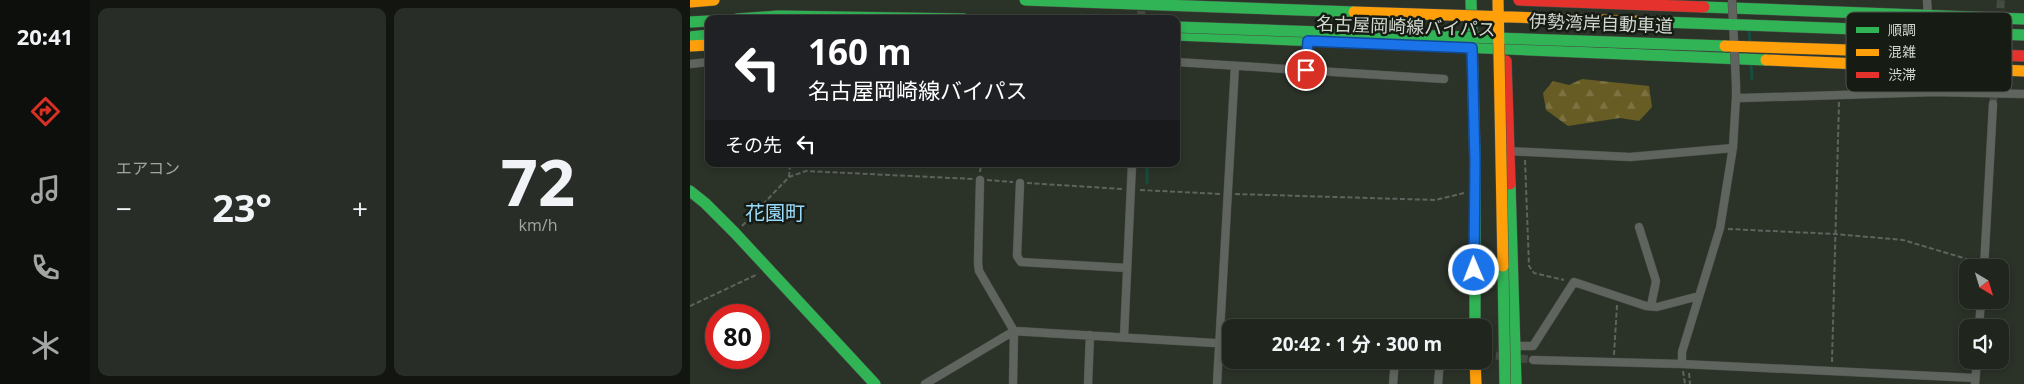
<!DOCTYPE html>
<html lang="ja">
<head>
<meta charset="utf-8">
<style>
	:root { --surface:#20261e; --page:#282e27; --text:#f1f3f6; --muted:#a2a5a4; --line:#3d433c; --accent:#d93025 }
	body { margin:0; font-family:"Open Sans","Noto Sans JP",sans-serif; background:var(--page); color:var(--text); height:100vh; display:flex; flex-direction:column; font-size:19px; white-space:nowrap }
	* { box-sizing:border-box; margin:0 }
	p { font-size:16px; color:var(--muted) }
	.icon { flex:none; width:28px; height:28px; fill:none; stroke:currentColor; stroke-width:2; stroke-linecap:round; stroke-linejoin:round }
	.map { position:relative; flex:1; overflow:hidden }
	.side { display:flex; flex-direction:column; gap:8px; padding:8px; background:#121510; width:600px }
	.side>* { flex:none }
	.guide { position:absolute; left:15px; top:15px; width:475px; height:152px; border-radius:10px; box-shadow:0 2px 8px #0003,0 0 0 1px var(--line); background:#202124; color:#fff; overflow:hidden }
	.needle { width:32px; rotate:142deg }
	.tools { position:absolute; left:1269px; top:259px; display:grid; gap:10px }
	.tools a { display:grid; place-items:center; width:50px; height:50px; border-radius:10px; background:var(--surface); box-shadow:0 2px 8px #0003,0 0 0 1px var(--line); font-size:25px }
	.speed { position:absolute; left:15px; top:304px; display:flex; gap:10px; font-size:25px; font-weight:700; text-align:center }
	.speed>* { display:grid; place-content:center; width:65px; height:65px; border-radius:50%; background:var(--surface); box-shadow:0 2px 8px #0003,0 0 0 1px var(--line); line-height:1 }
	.speed .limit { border:8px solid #d22; background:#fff; color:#111 }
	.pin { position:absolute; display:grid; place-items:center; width:42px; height:42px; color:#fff; margin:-21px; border:2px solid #fff; border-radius:50%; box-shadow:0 1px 5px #0007 }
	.me { position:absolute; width:55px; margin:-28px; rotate:359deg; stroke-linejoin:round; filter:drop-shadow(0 0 4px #0008) }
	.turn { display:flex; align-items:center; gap:18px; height:105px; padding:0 20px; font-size:22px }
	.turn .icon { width:65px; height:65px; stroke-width:2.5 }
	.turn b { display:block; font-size:35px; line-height:42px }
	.then { display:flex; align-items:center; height:48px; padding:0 20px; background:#0003; gap:10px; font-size:19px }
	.big { font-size:38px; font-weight:700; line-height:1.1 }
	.side .card { flex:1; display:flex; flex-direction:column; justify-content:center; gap:8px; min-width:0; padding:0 18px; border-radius:10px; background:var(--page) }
	.side .dial { align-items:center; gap:0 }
	.dial b { font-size:65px; line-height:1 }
	.heat { display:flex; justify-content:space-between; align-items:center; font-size:28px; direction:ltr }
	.side .tiles { flex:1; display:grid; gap:8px; grid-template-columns:repeat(2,1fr) }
	.trip { position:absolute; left:532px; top:319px; width:270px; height:50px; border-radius:10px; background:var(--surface); box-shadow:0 2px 8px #0003,0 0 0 1px var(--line); font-weight:700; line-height:50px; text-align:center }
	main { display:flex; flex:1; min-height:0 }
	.tabs { display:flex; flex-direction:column; width:90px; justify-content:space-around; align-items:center; background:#0d0f0c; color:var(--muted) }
	.tabs .icon { width:35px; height:35px }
	.tabs .active { color:var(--accent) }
	.tabs b { font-size:22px; color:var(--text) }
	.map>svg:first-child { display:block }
	.forest { fill:url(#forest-firs) }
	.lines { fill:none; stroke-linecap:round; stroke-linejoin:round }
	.stream { stroke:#174d40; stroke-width:3 }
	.street-tunnel { stroke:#444b41; stroke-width:8; stroke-dasharray:8 4; stroke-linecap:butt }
	.street-casing { stroke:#494e47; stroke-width:9 }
	.fast-casing { stroke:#494e47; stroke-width:12 }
	.slow-casing { stroke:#494e47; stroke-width:12 }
	.jam-casing { stroke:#494e47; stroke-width:12 }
	.path { stroke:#5f635e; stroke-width:2; stroke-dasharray:5 2.5; stroke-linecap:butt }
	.street { stroke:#60645e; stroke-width:8 }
	.fast { stroke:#30b455; stroke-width:11 }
	.slow { stroke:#ff9f0a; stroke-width:11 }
	.jam { stroke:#e5322d; stroke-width:11 }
	.street-bridge-casing { stroke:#494e47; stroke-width:9; stroke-linecap:butt }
	.fast-bridge-casing { stroke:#494e47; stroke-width:12; stroke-linecap:butt }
	.slow-bridge-casing { stroke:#494e47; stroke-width:12; stroke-linecap:butt }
	.jam-bridge-casing { stroke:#494e47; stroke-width:12; stroke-linecap:butt }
	.street-bridge { stroke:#60645e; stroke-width:8 }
	.fast-bridge { stroke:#30b455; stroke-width:11 }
	.slow-bridge { stroke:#ff9f0a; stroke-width:11 }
	.jam-bridge { stroke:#e5322d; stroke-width:11 }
	.route-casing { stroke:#114b97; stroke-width:12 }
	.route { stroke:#1a73e8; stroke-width:9 }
	.labels { text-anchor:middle; stroke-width:5; stroke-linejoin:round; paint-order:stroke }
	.street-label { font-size:18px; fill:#d1d8ce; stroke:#161b14 }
	.quarter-label { font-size:20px; fill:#9adbfc; stroke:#161b14 }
	.key { fill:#161b14; stroke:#4e544c; stroke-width:1 }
	.key-label { font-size:14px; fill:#d1d8ce }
</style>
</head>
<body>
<main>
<nav class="tabs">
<b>20:41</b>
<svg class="icon active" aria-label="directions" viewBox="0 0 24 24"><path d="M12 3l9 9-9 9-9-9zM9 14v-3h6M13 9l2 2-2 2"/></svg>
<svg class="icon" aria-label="music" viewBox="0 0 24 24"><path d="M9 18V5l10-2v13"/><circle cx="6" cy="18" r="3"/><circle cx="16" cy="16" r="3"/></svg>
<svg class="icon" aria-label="phone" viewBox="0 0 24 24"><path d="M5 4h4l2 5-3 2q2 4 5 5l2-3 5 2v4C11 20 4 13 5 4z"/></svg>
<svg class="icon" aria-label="climate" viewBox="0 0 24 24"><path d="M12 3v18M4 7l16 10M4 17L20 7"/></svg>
</nav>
<section class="side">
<div class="tiles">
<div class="card"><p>エアコン</p>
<div class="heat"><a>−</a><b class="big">23°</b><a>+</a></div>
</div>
<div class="card dial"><b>72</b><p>km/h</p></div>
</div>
</section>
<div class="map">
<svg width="1334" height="384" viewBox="0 0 1334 384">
	<defs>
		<pattern id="forest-firs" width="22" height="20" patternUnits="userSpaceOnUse" patternTransform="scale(1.25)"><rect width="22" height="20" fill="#675c23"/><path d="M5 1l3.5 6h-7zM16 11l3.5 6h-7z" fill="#7c7342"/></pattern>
	</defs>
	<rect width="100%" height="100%" fill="#2b3228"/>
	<path class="forest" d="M 892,79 L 959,86 L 962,107 L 949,121 L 930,118 L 878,126 L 856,110 L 853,93 L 863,81 L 879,85 Z"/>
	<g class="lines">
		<path class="stream" d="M 1059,30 L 1060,44
			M 1061,62 L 1062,79
			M 457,183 L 457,164"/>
		<path class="street-tunnel" d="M 451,19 L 452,1
			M 1303,104 L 1311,0
			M 794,354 L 843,360"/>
		<defs>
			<path id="street" d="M 1237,0 L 1238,16
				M 486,62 L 754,79
				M 0,64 L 19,62
				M 1245,68 L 1245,92
				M 616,70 L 618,41
				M 1046,85 L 1046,97 L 1052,98 L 1245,92 L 1334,94
				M 818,151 L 940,157 L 1043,148
				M 290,180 L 288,263 L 289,271 L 324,331 L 323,384
				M 330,183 L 327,256 L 331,262 L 437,268
				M 949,227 L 966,281 L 961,306
				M 1294,268 L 1303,104
				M 1289,328 L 1291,300
				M 434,337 L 442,164
				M 826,346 L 843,346 L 884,282 L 956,306 L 967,307 L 1009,296
				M 843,360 L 992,364 L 1285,378
				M 992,364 L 992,352 L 1030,228 L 1043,147 L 1046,97
				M 235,384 L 324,331 L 541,344
				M 398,384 L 400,335
				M 527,384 L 545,66
				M 703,384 L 705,360
				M 748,384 L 750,360
				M 1285,384 L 1287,360"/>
			<path id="fast" d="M 781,0 L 785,161 L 785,328
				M 1014,7 L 1334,19
				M 47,19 L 88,16 L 274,19
				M 0,22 L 19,21
				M 486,35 L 1076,60
				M 0,37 L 19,35
				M 820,184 L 826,384
				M 0,191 L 15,203 L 45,233 L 185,384"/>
			<path id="slow" d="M 0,2 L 24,0
				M 0,46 L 19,45
				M 1076,60 L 1334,71
				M 785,360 L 786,384"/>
			<path id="jam" d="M 829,0 L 1014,7
				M 816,61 L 820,184"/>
		</defs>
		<use href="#street" class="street-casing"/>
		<use href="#fast" class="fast-casing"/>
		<use href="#slow" class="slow-casing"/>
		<use href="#jam" class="jam-casing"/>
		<path class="path" d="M 340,19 L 340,12
			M 835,160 L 839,266 L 844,273 L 874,280
			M 290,172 L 291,164
			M 99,177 L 100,164
			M 297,180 L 323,182
			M 337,183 L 432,189
			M 450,190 L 530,194
			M 545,194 L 745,200 L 774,193
			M 52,226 L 99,177 L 116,171 L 283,179
			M 1038,229 L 1145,234 L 1213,240 L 1287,262
			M 0,306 L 68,274
			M 924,355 L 927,305
			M 1142,362 L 1149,102
			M 993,371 L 995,384
			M 999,373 L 1000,384"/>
		<use href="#street" class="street"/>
		<use href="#fast" class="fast"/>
		<use href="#slow" class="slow"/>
		<use href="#jam" class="jam"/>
		<defs>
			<path id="street-bridge" d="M 1042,0 L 1046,85"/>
			<path id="fast-bridge" d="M 335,0 L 664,12
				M 971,22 L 1334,35
				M 486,27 L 1035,46
				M 813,266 L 815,384"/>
			<path id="slow-bridge" d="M 808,0 L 813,266
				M 664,12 L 971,22
				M 1035,46 L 1220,52"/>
			<path id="jam-bridge" d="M 1220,52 L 1334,56"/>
		</defs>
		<use href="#street-bridge" class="street-bridge-casing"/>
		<use href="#fast-bridge" class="fast-bridge-casing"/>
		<use href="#slow-bridge" class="slow-bridge-casing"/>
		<use href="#jam-bridge" class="jam-bridge-casing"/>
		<use href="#street-bridge" class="street-bridge"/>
		<use href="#fast-bridge" class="fast-bridge"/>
		<use href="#slow-bridge" class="slow-bridge"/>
		<use href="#jam-bridge" class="jam-bridge"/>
	</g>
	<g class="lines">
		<defs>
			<path id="route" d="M 616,70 L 618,41 L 782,48 L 785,161 L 784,270"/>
		</defs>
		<use href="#route" class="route-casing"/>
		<use href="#route" class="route"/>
	</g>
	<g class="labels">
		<g class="street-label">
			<text transform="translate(911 24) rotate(2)" y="6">伊勢湾岸自動車道</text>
			<text transform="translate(716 27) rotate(2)" y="6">名古屋岡崎線バイパス</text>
		</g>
		<g class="quarter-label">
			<text x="85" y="220">花園町</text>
		</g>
	</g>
	<rect x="1156" y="12" width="166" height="80" rx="8" class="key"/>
	<rect x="1166" y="27" width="23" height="6" fill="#30b455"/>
	<rect x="1166" y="49" width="23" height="7" fill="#ff9f0a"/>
	<rect x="1166" y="72" width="23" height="6" fill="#e5322d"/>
	<g class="key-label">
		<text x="1198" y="35">順調</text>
		<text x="1198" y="57">混雑</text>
		<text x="1198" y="80">渋滞</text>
	</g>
</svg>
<div class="tools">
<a><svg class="needle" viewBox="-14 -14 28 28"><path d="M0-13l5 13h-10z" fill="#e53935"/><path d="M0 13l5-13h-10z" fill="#a2a5a4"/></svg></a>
<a><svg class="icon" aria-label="sound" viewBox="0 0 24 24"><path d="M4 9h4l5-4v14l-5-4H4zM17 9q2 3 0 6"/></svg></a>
</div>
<div class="speed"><div class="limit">80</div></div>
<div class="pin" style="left:616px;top:70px;background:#d93025"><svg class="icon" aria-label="arrive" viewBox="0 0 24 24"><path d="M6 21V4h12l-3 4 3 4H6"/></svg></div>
<svg class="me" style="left:784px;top:270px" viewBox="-20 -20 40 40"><circle r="17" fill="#1a73e8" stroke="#fff" stroke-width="3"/><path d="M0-11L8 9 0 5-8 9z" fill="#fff"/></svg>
<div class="trip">20:42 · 1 分 · 300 m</div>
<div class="guide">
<div class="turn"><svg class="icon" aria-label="left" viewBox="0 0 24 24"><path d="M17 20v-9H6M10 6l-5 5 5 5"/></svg><div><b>160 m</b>名古屋岡崎線バイパス</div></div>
<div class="then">その先<svg class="icon" aria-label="left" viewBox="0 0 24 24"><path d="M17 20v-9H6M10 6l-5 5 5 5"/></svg></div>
</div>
</div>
</main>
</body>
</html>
